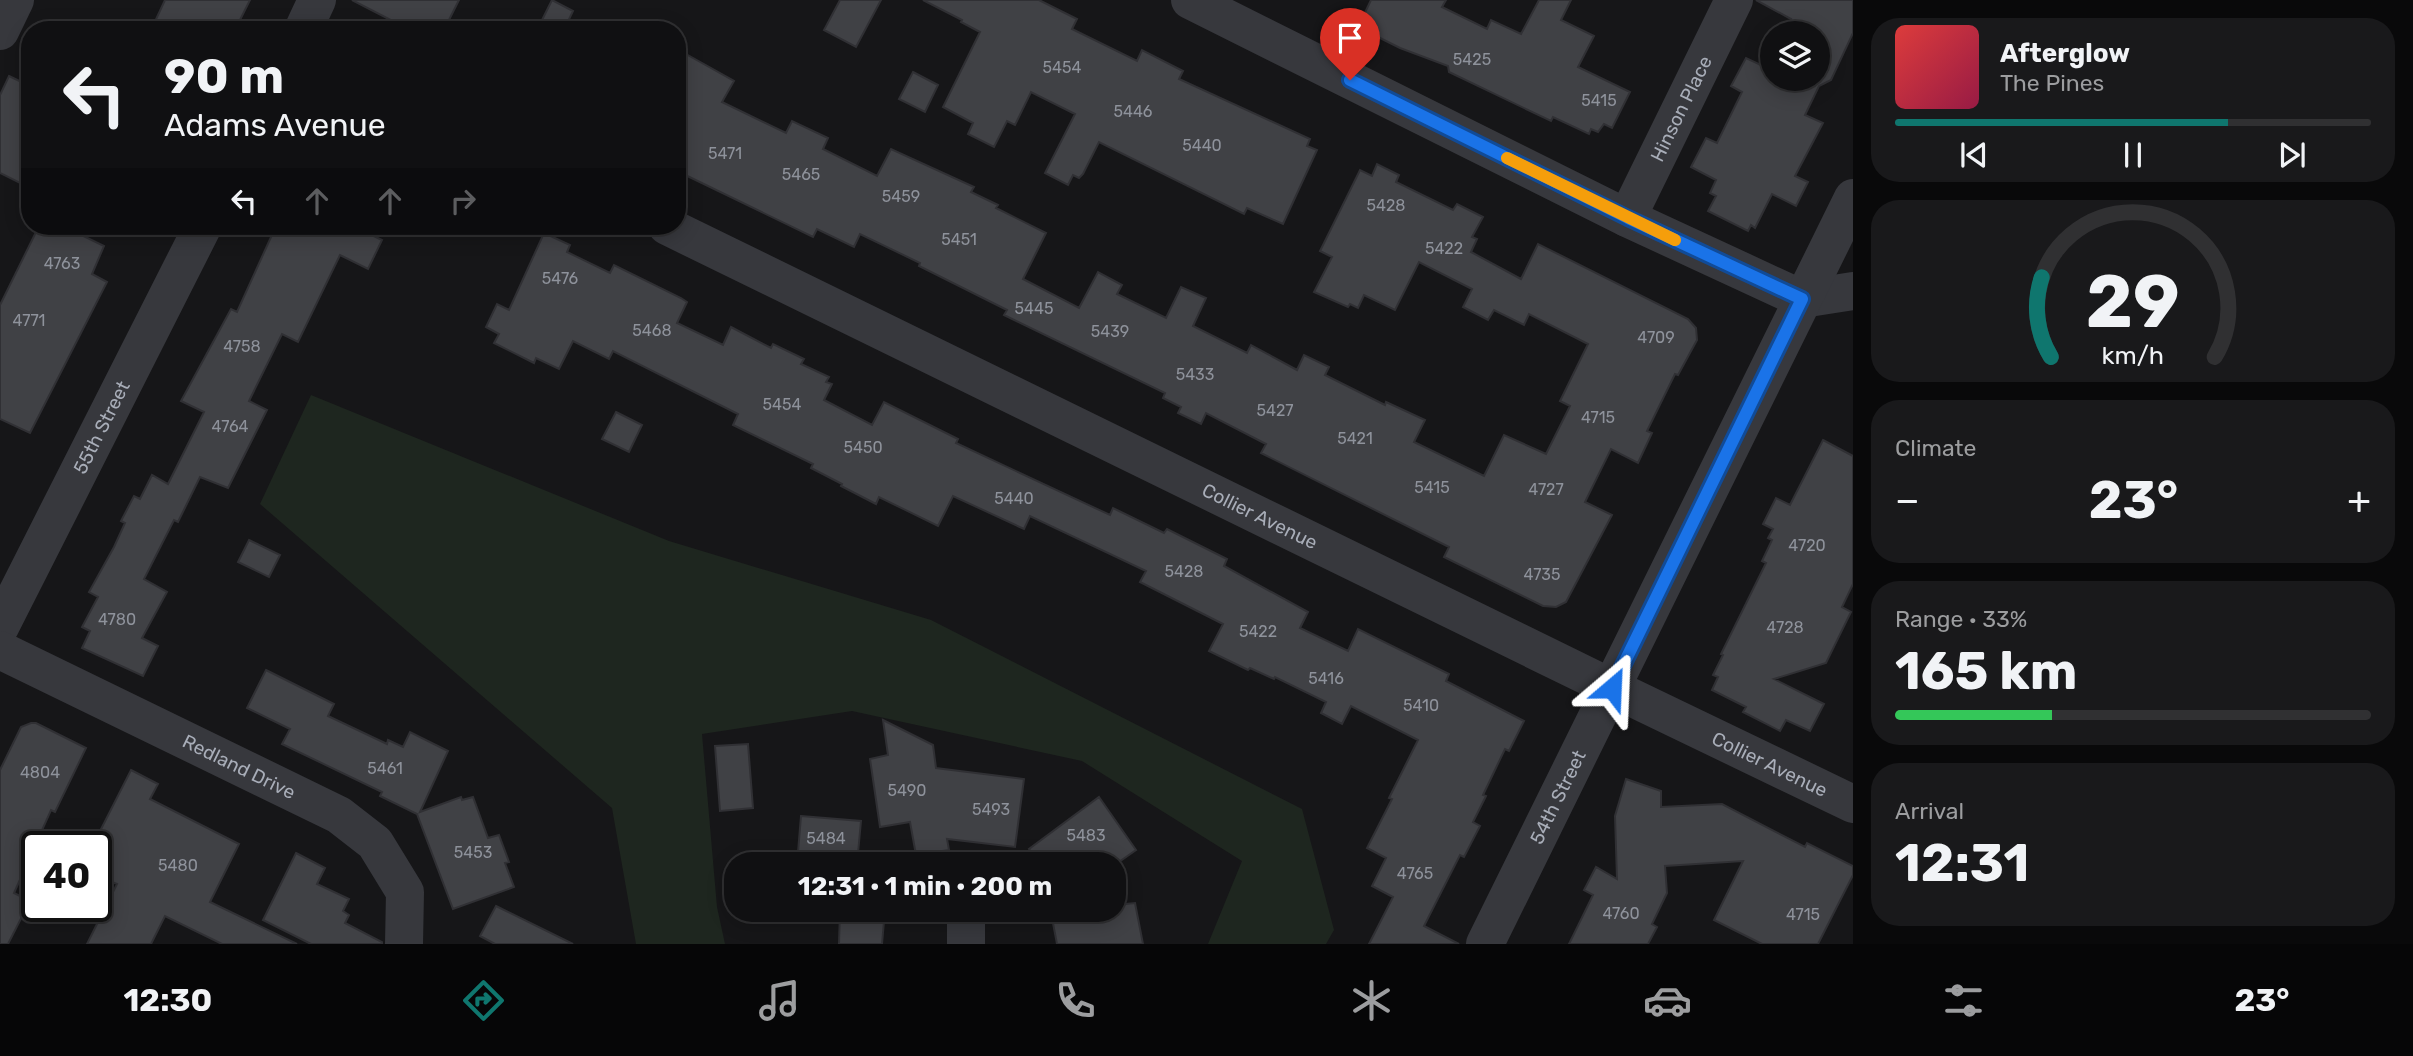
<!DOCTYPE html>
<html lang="en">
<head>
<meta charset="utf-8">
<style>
	:root { --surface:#101012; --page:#19191b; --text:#f1f3f6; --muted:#9c9d9f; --line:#303032; --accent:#0f766e }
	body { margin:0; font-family:Rubik,sans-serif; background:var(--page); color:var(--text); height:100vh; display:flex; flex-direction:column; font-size:26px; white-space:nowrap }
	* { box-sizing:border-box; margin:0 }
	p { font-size:23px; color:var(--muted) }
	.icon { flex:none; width:38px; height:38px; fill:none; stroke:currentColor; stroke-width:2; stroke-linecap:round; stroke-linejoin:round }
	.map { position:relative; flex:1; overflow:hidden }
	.sheet { display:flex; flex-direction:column; gap:18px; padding:18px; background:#09090a; width:560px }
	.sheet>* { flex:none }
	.banner { position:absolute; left:21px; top:21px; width:665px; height:214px; border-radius:28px; box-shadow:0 4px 18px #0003,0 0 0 2px var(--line); background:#101012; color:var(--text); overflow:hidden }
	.buttons { position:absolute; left:1760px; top:21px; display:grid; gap:14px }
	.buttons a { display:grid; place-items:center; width:70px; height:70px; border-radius:50%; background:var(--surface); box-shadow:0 4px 18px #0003,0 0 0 2px var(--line); font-size:35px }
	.speed { position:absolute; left:21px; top:831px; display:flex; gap:14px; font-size:35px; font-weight:700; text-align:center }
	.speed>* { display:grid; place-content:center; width:91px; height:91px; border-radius:50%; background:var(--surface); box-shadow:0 4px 18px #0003,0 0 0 2px var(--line); line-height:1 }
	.speed .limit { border:4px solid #111; border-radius:10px; background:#fff; color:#111 }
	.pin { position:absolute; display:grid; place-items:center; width:60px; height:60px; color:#fff; margin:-72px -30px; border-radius:50% 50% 50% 0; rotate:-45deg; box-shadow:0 0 7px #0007 }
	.pin .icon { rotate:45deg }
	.me { position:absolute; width:77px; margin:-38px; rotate:26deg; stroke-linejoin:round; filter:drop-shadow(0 0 5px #0008) }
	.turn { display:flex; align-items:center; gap:24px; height:147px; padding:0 28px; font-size:32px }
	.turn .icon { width:91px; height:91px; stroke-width:2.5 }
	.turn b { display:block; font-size:49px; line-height:60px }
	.lanes { display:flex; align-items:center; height:66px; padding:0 28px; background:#0003; justify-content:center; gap:35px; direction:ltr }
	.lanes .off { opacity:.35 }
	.big { font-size:52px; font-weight:700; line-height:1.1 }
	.sheet .card { flex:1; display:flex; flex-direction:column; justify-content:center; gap:10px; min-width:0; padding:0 24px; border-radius:28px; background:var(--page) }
	.sheet .dial { align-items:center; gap:0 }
	.dial svg { height:182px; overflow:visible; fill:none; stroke:var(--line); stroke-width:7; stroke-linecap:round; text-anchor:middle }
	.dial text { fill:var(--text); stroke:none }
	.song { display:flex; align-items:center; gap:21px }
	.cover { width:84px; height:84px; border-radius:10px; background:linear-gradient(135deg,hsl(0 70% 55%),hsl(340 70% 35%)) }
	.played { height:7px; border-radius:4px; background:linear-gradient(90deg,var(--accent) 70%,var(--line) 70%) }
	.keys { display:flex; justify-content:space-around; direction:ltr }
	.heat { display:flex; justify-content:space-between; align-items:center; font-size:38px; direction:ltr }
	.charge { height:10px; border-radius:5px; background:linear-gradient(90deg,#34c759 33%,var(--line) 0) }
	.trip { position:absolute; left:724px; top:852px; width:402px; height:70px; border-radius:28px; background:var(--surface); box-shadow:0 4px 18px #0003,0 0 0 2px var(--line); font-weight:700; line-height:70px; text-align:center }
	.tab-bar { display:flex; height:112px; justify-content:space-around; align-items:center; background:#060607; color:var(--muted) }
	.tab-bar .icon { width:49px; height:49px }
	.tab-bar .current { color:var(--accent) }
	.tab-bar b { font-size:32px; color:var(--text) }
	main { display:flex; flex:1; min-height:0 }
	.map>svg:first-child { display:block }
	.green { fill:#1e261f }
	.building { fill:#404145; stroke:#303034; stroke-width:2 }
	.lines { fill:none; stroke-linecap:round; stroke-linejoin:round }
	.minor { stroke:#37383d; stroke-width:38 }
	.route-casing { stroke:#114b97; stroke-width:18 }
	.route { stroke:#1a73e8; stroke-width:12 }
	.slow { stroke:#f59e0b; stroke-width:12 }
	.labels { text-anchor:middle; stroke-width:7; stroke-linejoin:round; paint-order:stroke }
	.number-label { font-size:16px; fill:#8e929b }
	.street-label { font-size:19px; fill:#a8adb8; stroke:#111113 }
</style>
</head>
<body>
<main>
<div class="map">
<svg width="1853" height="944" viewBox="0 0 1853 944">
	<rect width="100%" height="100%" fill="#161618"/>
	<path class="green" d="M 311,395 L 669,541 L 931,620 L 1302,809 L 1334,930 L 1326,944 L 1208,944 L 1242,861 L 1082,761 L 852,711 L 702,734 L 717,907 L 725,944 L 636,944 L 612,808 L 260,504 Z"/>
	<path class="building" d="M 165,0 L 250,0 L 235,30 L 151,30 Z
		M 352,0 L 459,0 L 444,30 L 410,30 Z
		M 552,0 L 573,11 L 564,30 L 537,30 Z
		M 840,0 L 881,0 L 856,47 L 824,30 Z
		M 923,0 L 1039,0 L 1077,19 L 1072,29 L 1137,61 L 1142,50 L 1183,71 L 1179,79 L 1310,139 L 1307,146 L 1317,150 L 1283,224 L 1247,208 L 1244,214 L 1099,142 L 1083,174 L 1079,178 L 1073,175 L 1068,185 L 1045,173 L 1075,114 L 1031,92 L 1015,125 L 1007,121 L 994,147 L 968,134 L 973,123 L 943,107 L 980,32 L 961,22 L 962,20 Z
		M 1371,0 L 1446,0 L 1442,7 L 1487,29 L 1491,20 L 1521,34 L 1539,0 L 1571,0 L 1561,20 L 1594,36 L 1578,67 L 1630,92 L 1612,128 L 1604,124 L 1598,132 L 1591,129 L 1589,134 L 1553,117 L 1551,121 L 1449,72 L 1448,66 L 1400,48 L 1358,27 Z
		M 1756,0 L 1853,0 L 1853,33 L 1831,80 L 1819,86 L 1805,115 L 1823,123 L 1795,176 L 1808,182 L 1796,206 L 1772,194 L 1755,228 L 1751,225 L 1748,231 L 1708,211 L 1716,196 L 1710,193 L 1716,180 L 1691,167 L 1706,138 L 1717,143 L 1742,92 L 1731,86 L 1746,58 L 1767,68 L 1773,56 L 1773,79 L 1818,79 L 1818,33 L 1784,33 L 1791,19 Z
		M 677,49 L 734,81 L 722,102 L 786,133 L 792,121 L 828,138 L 823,149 L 877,176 L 891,149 L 974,187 L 971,192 L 998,205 L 996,208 L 1046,233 L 1023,279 L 1079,308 L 1098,272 L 1122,285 L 1117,294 L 1166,318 L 1181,287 L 1206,298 L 1193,326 L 1247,353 L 1251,345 L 1297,370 L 1304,355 L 1329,367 L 1325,375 L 1385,405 L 1386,402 L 1425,420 L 1414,442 L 1484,476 L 1504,435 L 1546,454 L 1570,406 L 1560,401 L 1588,344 L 1529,314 L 1524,325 L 1494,310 L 1488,320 L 1463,307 L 1472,289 L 1419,262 L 1395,310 L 1364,295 L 1358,308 L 1350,304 L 1348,307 L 1314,292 L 1332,257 L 1320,251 L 1360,170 L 1372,176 L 1377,164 L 1399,175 L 1396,182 L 1453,210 L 1457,204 L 1483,217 L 1472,237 L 1477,239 L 1471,252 L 1521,279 L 1538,244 L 1688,319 L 1696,328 L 1697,340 L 1678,375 L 1675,374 L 1647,431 L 1652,433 L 1638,463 L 1611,449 L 1585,502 L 1612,515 L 1566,602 L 1556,607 L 1543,606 L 1444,557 L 1449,547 L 1261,453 L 1266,444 L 1206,413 L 1201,424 L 1178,413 L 1181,407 L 1163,398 L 1165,393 L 1004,315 L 1007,310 L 919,266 L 920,263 L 860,234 L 854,247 L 817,229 L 813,237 L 677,171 Z
		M 913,72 L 938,85 L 925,112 L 899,99 Z
		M 9,76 L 30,86 L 30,188 L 0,173 L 0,95 Z
		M 39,226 L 63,226 L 104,246 L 92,274 L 107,282 L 30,433 L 0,419 L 0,305 Z
		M 276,226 L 353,226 L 382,240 L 368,269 L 340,255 L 298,342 L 282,334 L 249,401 L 267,410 L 228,488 L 200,477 L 178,522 L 174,520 L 144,579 L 167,592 L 142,638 L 158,646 L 143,676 L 82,648 L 90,631 L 82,627 L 98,597 L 89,592 L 114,547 L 125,523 L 121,521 L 134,496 L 140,499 L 152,475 L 168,484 L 204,412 L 181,401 L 231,309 L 237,312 Z
		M 544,233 L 570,245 L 567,252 L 610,273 L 614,265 L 681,298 L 687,302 L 677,323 L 723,345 L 731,327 L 771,348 L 773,344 L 804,359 L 801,364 L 829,377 L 826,382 L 832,384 L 824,400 L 872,425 L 884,402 L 958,439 L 956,443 L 1110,515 L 1113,508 L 1164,533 L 1167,529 L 1227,559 L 1224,566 L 1308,612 L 1300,628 L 1348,651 L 1358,629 L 1449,674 L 1446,681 L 1524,721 L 1509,751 L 1505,749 L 1483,795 L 1486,796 L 1473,822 L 1480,826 L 1464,857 L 1460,855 L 1424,926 L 1459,944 L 1369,944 L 1393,897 L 1372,886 L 1386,858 L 1367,848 L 1392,799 L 1389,798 L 1418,740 L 1351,706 L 1342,724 L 1321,713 L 1326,702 L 1275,677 L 1274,679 L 1250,668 L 1248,670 L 1209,651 L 1223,624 L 1140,582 L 1146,571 L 1030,516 L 1024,529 L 953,496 L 938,526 L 879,497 L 876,504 L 841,486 L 842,484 L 811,468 L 813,464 L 733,425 L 738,414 L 613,351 L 609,359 L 573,341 L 559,369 L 536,358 L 534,363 L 494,343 L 499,334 L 486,327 L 497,304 L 509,310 Z
		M 616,412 L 642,425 L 629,452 L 602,439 Z
		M 1823,440 L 1853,456 L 1853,584 L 1842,607 L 1851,612 L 1826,663 L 1774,679 L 1824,704 L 1810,731 L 1786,720 L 1780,731 L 1743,712 L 1746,707 L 1712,690 L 1718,677 L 1713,675 L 1723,655 L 1721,654 L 1766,563 L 1762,561 L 1772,540 L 1768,538 L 1773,529 L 1763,524 L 1776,498 L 1790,505 Z
		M 249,540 L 280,555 L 269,577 L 238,562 Z
		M 266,670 L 334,704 L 328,716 L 387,744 L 388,740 L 403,747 L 410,732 L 448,751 L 420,812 L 461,797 L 462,800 L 473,797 L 488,838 L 499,835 L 509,862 L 505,863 L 514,887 L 453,909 L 417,814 L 380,796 L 382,792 L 282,744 L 290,729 L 247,708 Z
		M 883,720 L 933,745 L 936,768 L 1024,779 L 1015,847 L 947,839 L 949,850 L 916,855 L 910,822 L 880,827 L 870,759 L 888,755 Z
		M 31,723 L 36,723 L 86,748 L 55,812 L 51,810 L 14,893 L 30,901 L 8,944 L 0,944 L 0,770 L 21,727 Z
		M 748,744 L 753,808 L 720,811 L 715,746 Z
		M 131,770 L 158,784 L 150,799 L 239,844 L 210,902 L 297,944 L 222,944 L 165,916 L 151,944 L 87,944 L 117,884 L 96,875 L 96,839 Z
		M 1626,779 L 1661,791 L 1661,807 L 1722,804 L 1805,847 L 1807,843 L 1853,866 L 1853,875 L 1818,944 L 1762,944 L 1714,920 L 1743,861 L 1665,866 L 1667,893 L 1652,924 L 1657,927 L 1648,944 L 1569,944 L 1593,895 L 1584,890 L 1596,867 L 1617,879 L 1615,816 Z
		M 1099,797 L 1136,850 L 1116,864 L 1041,864 L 1029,849 Z
		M 801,816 L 861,821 L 857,864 L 797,864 Z
		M 296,853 L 325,868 L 317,884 L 349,899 L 343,911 L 349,915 L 345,923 L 382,942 L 382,944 L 311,944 L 263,920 Z
		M 1135,903 L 1143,944 L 1057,944 L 1052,918 L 1090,910 L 1115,910 L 1115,905 Z
		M 496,906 L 573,944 L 495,944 L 480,936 Z
		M 840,910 L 885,910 L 882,944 L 839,944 Z"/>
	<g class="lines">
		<g class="minor">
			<path d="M 1190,0 L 1627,218 L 1802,299 L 1853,291"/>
			<path d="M 303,30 L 317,0"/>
			<path d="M 0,31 L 15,0"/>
			<path id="s1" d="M 1627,218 L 1734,0"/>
			<path id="s2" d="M 667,226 L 1612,688 L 1853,804"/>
			<path id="s3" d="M 0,627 L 203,226"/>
			<path id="s4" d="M 0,650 L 339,815 L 375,843 L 405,892 L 404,944"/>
			<path d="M 966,944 L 966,920"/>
			<path id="s5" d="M 1485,944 L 1853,198"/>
		</g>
	</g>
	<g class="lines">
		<defs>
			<path id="route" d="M 1350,80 L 1628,218 L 1802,299 L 1612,688"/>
		</defs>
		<use href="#route" class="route-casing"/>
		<use href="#route" class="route"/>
		<path class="slow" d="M 1507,158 L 1675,240"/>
	</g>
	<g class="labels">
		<g class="number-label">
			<text x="1472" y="65">5425</text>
			<text x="1062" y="73">5454</text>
			<text x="1599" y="106">5415</text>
			<text x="1133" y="117">5446</text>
			<text x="1202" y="151">5440</text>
			<text x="725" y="159">5471</text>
			<text x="801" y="180">5465</text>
			<text x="901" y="202">5459</text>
			<text x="1386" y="211">5428</text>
			<text x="959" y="245">5451</text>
			<text x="1444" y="254">5422</text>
			<text x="62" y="269">4763</text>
			<text x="560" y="284">5476</text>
			<text x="1034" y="314">5445</text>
			<text x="29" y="326">4771</text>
			<text x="652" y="336">5468</text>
			<text x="1110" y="337">5439</text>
			<text x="1656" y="343">4709</text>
			<text x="242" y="352">4758</text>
			<text x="1195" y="380">5433</text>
			<text x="782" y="410">5454</text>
			<text x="1275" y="416">5427</text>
			<text x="1598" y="423">4715</text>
			<text x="230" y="432">4764</text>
			<text x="1355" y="444">5421</text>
			<text x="863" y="453">5450</text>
			<text x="1432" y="493">5415</text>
			<text x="1546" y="495">4727</text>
			<text x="1014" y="504">5440</text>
			<text x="1807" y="551">4720</text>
			<text x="1184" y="577">5428</text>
			<text x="1542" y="580">4735</text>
			<text x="117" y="625">4780</text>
			<text x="1785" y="633">4728</text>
			<text x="1258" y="637">5422</text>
			<text x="1326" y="684">5416</text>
			<text x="1421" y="711">5410</text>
			<text x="385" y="774">5461</text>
			<text x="40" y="778">4804</text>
			<text x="907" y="796">5490</text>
			<text x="991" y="815">5493</text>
			<text x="1086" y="841">5483</text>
			<text x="826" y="844">5484</text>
			<text x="473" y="858">5453</text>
			<text x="178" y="871">5480</text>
			<text x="1415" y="879">4765</text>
			<text x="1621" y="919">4760</text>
			<text x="1803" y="920">4715</text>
		</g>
		<g class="street-label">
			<text dy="7" stroke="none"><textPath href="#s1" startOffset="122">Hinson Place</textPath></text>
			<text dy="7" stroke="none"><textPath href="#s3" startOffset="224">55th Street</textPath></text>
			<text dy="7" stroke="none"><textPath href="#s2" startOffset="660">Collier Avenue</textPath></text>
			<text dy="7" stroke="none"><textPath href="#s2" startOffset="1227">Collier Avenue</textPath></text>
			<text dy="7" stroke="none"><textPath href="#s4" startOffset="266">Redland Drive</textPath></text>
			<text dy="7" stroke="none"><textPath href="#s5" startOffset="164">54th Street</textPath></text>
		</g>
	</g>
</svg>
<div class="buttons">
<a><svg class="icon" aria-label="layers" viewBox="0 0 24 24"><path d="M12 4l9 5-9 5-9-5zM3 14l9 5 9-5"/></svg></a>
</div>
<div class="speed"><div class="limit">40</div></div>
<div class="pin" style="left:1350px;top:80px;background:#d93025"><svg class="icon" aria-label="arrive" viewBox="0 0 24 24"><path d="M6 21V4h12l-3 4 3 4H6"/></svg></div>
<svg class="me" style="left:1612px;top:688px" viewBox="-20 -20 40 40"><path d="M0-17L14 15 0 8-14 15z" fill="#1a73e8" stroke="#fff" stroke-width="4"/></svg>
<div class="trip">12:31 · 1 min · 200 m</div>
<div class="banner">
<div class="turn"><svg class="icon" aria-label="left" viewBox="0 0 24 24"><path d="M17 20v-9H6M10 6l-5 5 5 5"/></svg><div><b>90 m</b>Adams Avenue</div></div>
<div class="lanes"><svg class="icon" aria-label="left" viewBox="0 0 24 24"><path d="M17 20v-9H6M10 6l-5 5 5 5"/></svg><svg class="icon off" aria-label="ahead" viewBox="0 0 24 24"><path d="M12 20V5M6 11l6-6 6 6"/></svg><svg class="icon off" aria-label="ahead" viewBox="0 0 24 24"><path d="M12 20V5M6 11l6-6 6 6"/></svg><svg class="icon off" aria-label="right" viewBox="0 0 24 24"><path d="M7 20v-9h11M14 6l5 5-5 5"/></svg></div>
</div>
</div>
<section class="sheet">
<div class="card">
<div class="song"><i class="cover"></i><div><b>Afterglow</b><p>The Pines</p></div></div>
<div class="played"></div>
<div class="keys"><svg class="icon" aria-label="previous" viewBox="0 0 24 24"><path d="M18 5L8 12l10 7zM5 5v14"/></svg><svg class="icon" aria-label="pause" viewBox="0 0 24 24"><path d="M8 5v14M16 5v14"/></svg><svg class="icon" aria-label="next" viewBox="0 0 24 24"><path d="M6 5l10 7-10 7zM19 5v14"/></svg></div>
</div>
<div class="card dial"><svg viewBox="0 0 100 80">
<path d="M14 69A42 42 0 1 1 86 69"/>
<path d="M14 69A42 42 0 0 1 10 34" stroke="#0f766e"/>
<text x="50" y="56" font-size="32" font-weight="700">29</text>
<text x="50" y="72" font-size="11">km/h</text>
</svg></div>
<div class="card"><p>Climate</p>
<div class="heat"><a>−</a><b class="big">23°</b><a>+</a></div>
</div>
<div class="card"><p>Range · 33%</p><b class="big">165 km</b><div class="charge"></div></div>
<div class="card"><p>Arrival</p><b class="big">12:31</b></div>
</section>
</main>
<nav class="tab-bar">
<b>12:30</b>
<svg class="icon current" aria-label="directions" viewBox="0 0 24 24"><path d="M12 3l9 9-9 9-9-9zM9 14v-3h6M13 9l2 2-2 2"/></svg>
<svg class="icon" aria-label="music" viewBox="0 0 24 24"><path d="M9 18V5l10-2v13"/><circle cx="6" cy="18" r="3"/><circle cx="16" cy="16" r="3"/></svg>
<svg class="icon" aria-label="phone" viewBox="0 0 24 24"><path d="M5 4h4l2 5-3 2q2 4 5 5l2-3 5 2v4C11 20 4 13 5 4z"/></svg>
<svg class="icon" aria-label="climate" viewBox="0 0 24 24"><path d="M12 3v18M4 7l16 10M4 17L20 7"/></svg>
<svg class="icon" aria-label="car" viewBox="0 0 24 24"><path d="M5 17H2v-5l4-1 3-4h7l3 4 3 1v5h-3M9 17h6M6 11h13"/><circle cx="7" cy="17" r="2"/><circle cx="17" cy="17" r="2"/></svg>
<svg class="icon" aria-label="filters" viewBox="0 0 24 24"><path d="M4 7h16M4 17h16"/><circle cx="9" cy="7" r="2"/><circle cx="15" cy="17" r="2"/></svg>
<b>23°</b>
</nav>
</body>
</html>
